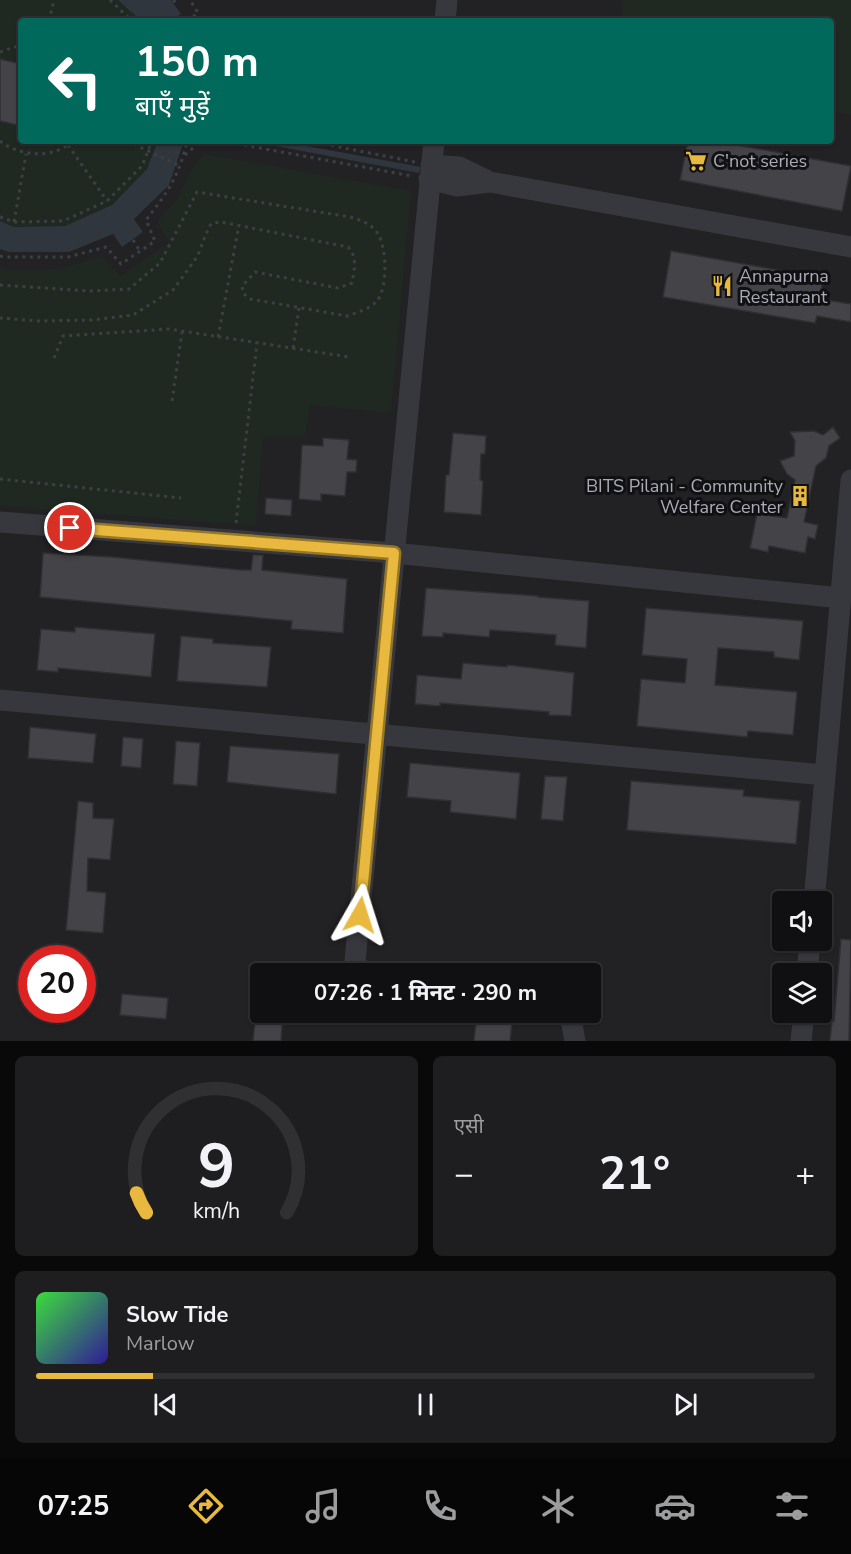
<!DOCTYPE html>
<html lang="hi">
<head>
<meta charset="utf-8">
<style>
	:root { --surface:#101012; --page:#1e1e20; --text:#f1f3f6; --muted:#9c9d9f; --line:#303032; --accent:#e8b93e }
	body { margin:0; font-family:"Nunito Sans","Noto Sans Devanagari",sans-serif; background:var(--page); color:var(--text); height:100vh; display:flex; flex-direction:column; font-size:22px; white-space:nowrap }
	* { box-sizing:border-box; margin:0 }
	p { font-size:20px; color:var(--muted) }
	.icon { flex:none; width:33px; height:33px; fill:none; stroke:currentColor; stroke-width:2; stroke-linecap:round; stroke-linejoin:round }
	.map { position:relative; height:1041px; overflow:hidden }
	.drawer { display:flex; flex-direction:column; gap:15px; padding:15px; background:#09090a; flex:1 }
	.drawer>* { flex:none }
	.top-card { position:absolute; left:18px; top:18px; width:816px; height:126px; border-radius:6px; box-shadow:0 2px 4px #0004,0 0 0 2px var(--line); background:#00695c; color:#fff; overflow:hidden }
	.controls { position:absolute; left:772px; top:891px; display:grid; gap:12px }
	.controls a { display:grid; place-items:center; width:60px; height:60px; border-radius:6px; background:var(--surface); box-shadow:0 2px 4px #0004,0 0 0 2px var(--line); font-size:30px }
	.speed { position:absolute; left:18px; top:945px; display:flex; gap:12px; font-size:30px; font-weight:700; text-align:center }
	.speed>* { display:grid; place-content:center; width:78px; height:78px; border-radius:50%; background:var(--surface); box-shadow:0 2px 4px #0004,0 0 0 2px var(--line); line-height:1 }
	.speed .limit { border:9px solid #d22; background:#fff; color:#111 }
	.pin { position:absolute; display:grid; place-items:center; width:51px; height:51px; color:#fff; margin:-26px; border:3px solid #fff; border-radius:50%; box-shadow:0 2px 6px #0007 }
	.me { position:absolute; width:66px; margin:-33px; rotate:6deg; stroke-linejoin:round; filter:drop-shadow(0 0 4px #0008) }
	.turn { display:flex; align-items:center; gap:21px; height:126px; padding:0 18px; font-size:27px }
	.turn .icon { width:78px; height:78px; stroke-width:2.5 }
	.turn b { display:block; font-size:42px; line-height:51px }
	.big { font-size:45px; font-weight:700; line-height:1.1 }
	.drawer .widget { flex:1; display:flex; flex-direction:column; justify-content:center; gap:9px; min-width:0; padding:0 21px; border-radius:9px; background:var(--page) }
	.drawer .dial { align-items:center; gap:0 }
	.dial svg { height:156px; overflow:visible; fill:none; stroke:var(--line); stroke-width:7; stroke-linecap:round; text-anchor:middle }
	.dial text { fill:var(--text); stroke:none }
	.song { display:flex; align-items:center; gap:18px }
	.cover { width:72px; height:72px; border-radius:9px; background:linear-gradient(135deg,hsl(120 70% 55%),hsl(250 70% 35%)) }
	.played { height:6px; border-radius:3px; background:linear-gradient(90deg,var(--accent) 15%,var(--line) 15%) }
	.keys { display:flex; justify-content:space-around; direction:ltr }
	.heat { display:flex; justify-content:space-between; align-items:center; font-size:33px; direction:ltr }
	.drawer .tiles { flex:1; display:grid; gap:15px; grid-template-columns:1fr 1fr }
	.widget:last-child { grid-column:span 2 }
	.trip { position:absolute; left:250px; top:963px; width:351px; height:60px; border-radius:6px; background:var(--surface); box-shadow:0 2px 4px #0004,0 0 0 2px var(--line); font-weight:700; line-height:60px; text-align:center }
	.menu { display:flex; height:96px; justify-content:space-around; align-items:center; background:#060607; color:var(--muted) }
	.menu .icon { width:42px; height:42px }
	.menu .on { color:var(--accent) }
	.menu b { font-size:27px; color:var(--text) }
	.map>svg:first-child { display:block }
	.built { fill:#222225; fill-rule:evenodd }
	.green { fill:#202822 }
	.water { fill:#2f363d }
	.building { fill:#434348; stroke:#303034; stroke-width:1.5 }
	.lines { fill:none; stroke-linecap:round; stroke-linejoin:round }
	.path { stroke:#3d3f44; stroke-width:3; stroke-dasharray:3 4.5; stroke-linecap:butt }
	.minor { stroke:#37383d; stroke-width:21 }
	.route-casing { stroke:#977828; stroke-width:15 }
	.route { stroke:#e8b93e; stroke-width:10 }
	.labels { text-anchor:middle; stroke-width:6; stroke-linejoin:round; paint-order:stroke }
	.poi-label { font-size:18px; fill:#a9acb7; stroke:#111113; text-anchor:start }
</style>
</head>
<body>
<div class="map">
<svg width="851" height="1041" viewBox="0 0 851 1041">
	<rect width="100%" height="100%" fill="#161618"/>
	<path class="built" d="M 0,0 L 851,0 L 851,1041 L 0,1041 ZM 21,21 L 831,21 L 831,141 L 21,141 ZM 783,902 L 822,902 L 822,940 L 783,940 ZM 32,958 L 82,958 L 82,1010 L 32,1010 ZM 261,974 L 591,974 L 591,1012 L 261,1012 ZM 783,974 L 822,974 L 822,1012 L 783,1012 Z"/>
	<path class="green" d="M 0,0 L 118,0 L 141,21 L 21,21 L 21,141 L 158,141 L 147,169 L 112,205 L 65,226 L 14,227 L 0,221 Z
		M 623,0 L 851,0 L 851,115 L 831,111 L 831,21 L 621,21 Z
		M 204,154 L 411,191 L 391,413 L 310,405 L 305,437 L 263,437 L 256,526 L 0,506 L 0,268 L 8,270 L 61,269 L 102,256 L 121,276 L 169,243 L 157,221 L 176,201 L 190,171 Z"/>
	<path class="water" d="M 118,0 L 171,0 L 181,14 L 172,21 L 141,21 Z
		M 158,141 L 184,141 L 169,185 L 134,219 L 143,232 L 122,247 L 113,234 L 69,252 L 8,252 L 0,249 L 0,221 L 14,227 L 65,226 L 112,205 L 147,169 Z
		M 248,141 L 280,141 L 421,167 L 419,173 Z"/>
	<path class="building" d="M 0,59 L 21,64 L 21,126 L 0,121 Z
		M 688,141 L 716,141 L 851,166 L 842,211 L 680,180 Z
		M 671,251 L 823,278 L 820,299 L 851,304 L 851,322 L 817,316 L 815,323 L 663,297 Z
		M 833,427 L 840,438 L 829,446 L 826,458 L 816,466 L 804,522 L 818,525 L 815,539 L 808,537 L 805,553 L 769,546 L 768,552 L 750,548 L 757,514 L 787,518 L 795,480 L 787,474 L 780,461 L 794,456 L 795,441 L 790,432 L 814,431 L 823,435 Z
		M 453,433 L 486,436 L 485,454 L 481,454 L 480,480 L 483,481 L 481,515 L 444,512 L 446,475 L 449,475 Z
		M 323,438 L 349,440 L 347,459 L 357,460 L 356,472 L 347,472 L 345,496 L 321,494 L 321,501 L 299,499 L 302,445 L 323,446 Z
		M 266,498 L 292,500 L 291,516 L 265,514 Z
		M 43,553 L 112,557 L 241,570 L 251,570 L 253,555 L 263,555 L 262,570 L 347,579 L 343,633 L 291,629 L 292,621 L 40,597 Z
		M 426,588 L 538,596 L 538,597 L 589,601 L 586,648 L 555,645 L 556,635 L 490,630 L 489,637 L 443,633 L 443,637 L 422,636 Z
		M 646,608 L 803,621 L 799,660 L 774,657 L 774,652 L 718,648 L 715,685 L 797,692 L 793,735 L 748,731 L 747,737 L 637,726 L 641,679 L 685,683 L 687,659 L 642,655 Z
		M 75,627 L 155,634 L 151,677 L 58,668 L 58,672 L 37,670 L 41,629 L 75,632 Z
		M 181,636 L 213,639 L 213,643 L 271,647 L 267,687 L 177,681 Z
		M 463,663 L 507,667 L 507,665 L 574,673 L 571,716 L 549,715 L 549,712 L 440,703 L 440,706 L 415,704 L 417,675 L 461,679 Z
		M 30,727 L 96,734 L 93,763 L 28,758 Z
		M 123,737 L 143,739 L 141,768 L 121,766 Z
		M 176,741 L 200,743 L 197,786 L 173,784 Z
		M 230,746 L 339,754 L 336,794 L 227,782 Z
		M 410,763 L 520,773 L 516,819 L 450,812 L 451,801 L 407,797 Z
		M 545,776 L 567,777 L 563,821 L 541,819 Z
		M 631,781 L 744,790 L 743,796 L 800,801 L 796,844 L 627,830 Z
		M 78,801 L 93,803 L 93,818 L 114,819 L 110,860 L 88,858 L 87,891 L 106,893 L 103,933 L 66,930 Z
		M 841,939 L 851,940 L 849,1041 L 830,1041 L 832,1021 L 834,1021 Z
		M 122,994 L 168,998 L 166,1019 L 120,1015 Z
		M 256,1012 L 283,1012 L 281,1041 L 253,1041 Z
		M 477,1012 L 513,1012 L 510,1041 L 474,1041 Z"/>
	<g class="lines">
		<path class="path" d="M 110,0 L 132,21
			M 173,2 L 176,0
			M 49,21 L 54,0
			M 187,21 L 198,13 L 190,0
			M 0,52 L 21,45
			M 0,141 C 19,156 54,160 72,141
			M 127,141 L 180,166
			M 222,141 L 412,176
			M 309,141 L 415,162
			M 68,145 L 107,201
			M 185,155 L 200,142 L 208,141
			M 0,217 L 14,222 L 63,221 L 107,201 L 142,166 L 152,141
			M 14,222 L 26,154
			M 133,240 L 140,251
			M 0,256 L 4,257 L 68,257 L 106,247 L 121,264 L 155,241 L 146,220 C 168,192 179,176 187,141
			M 0,285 L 90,291 L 129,289 L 160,263 L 197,192 L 350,217 C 361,220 372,224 378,234 C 387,248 388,290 376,302 C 369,309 356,313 347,316 L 250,299 L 243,293 L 242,286 L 255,272 L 338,288 L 352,283 C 354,270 358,257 348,247 L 221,222 L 212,223 L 209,227 L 197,257 L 173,290 L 133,315 L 92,320 L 38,321 L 0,318
			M 218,337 L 239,225
			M 293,348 L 299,308
			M 54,358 L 63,336 L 169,329 L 349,357
			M 172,401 L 182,332
			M 0,479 L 181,498
			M 236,523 L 257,343"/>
		<path class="minor" d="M 445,21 L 447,0
			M 431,165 L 459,167 L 490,182 L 851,247
			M 429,179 L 457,186 L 490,182
			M 0,522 L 394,553 L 841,598
			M 0,700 L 825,775
			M 814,902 L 851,480
			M 362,974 L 355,961 L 434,141
			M 807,974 L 810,940
			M 562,1012 L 571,1019 L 575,1041
			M 801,1041 L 804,1012"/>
	</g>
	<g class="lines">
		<defs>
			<path id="route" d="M 70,528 L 394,553 L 360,915"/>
		</defs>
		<use href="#route" class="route-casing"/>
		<use href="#route" class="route"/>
	</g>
	<defs>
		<symbol id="supermarket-bare" viewBox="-9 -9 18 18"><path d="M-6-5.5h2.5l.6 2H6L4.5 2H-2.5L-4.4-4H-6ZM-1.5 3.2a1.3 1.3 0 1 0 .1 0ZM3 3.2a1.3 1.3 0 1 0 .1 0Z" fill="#e8b93e" stroke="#111113" stroke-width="2.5" paint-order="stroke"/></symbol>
		<symbol id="restaurant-bare" viewBox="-9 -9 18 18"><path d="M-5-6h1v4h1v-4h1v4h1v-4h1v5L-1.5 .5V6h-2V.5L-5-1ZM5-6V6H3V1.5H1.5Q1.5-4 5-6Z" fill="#e8b93e" stroke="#111113" stroke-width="2.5" paint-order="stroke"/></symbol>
		<symbol id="building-bare" viewBox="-9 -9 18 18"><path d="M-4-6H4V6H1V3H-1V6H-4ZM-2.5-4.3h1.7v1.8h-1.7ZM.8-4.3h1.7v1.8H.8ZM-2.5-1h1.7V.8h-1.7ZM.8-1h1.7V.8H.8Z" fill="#e8b93e" stroke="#111113" stroke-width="2.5" paint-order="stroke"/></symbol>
	</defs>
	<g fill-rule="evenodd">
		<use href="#supermarket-bare" x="681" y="146" width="30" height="30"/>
		<use href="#restaurant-bare" x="707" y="271" width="30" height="30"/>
		<use href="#building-bare" x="785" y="481" width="30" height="30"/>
	</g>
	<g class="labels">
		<g class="poi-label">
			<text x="713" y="167">C'not series</text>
			<text x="739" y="282">Annapurna<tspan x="739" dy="21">Restaurant</tspan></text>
			<text x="783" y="492" text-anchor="end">BITS Pilani - Community<tspan x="783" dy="21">Welfare Center</tspan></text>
		</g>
	</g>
</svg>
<div class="controls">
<a><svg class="icon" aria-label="sound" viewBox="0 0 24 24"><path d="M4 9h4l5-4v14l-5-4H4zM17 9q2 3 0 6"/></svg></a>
<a><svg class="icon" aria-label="layers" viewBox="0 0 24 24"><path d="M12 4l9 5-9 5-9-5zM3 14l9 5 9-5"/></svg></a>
</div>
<div class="speed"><div class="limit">20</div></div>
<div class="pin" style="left:70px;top:528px;background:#d93025"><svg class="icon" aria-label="arrive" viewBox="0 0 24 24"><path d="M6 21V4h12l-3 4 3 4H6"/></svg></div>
<svg class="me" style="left:360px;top:915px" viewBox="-20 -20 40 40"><path d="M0-17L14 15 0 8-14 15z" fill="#e8b93e" stroke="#fff" stroke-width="4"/></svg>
<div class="trip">07:26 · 1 मिनट · 290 m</div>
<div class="top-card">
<div class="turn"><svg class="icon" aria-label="left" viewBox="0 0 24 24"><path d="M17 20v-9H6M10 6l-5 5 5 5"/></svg><div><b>150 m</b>बाएँ मुड़ें</div></div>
</div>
</div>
<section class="drawer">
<div class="tiles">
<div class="widget dial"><svg viewBox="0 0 100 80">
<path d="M14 69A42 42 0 1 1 86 69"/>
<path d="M14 69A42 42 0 0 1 9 59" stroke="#e8b93e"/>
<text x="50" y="56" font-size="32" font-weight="700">9</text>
<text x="50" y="72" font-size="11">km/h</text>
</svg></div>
<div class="widget"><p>एसी</p>
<div class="heat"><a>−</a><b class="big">21°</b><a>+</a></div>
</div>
<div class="widget">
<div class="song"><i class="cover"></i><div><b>Slow Tide</b><p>Marlow</p></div></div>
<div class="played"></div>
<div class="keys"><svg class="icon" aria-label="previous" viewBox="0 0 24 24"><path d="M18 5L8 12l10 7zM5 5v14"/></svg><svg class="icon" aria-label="pause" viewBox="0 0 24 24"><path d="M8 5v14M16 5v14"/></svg><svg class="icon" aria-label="next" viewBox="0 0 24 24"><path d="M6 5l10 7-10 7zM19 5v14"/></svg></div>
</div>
</div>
</section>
<nav class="menu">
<b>07:25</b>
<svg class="icon on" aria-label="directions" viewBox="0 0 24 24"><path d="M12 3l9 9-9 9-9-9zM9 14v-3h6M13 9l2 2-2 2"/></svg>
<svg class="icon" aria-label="music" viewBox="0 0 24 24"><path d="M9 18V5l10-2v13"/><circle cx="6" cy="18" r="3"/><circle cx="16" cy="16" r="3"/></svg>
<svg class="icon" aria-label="phone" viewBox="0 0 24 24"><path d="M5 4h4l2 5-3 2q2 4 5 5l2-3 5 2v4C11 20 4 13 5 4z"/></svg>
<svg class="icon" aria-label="climate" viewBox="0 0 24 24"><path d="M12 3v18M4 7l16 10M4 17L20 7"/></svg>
<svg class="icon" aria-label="car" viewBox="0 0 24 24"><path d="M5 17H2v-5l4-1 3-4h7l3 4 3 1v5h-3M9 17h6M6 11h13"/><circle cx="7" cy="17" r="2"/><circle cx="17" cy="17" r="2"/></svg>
<svg class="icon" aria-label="filters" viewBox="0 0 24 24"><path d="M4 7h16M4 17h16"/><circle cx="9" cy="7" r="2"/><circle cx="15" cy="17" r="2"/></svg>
</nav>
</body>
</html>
